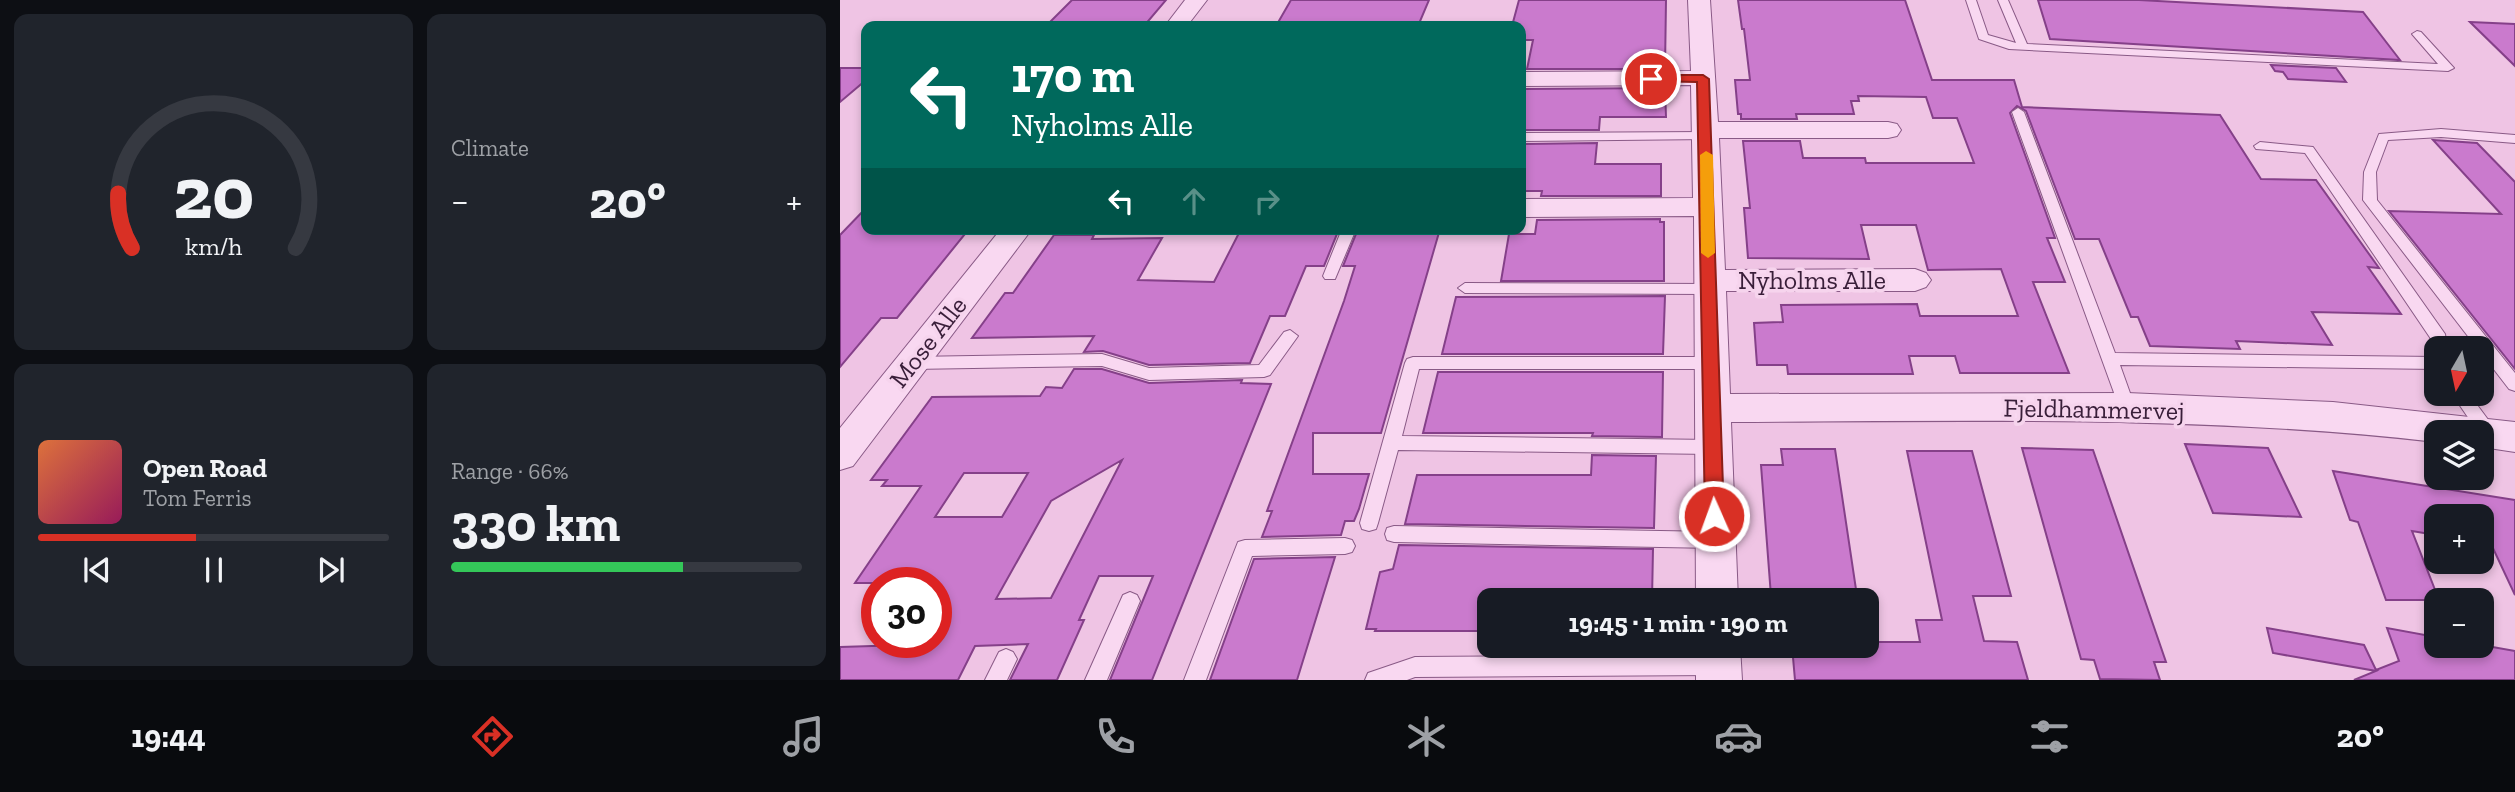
<!DOCTYPE html>
<html lang="en">
<head>
<meta charset="utf-8">
<style>
	:root { --surface:#171b24; --page:#20242c; --text:#f1f3f6; --muted:#9ea1a6; --line:#363941; --accent:#d93025 }
	body { margin:0; font-family:"Zilla Slab",serif; background:var(--page); color:var(--text); height:100vh; display:flex; flex-direction:column; font-size:26px; white-space:nowrap }
	* { box-sizing:border-box; margin:0 }
	p { font-size:23px; color:var(--muted) }
	.icon { flex:none; width:38px; height:38px; fill:none; stroke:currentColor; stroke-width:2; stroke-linecap:round; stroke-linejoin:round }
	.map { position:relative; flex:1; overflow:hidden }
	.details { display:flex; flex-direction:column; gap:14px; padding:14px; background:#0d0f14; width:840px }
	.details>* { flex:none }
	.guide { position:absolute; left:21px; top:21px; width:665px; height:214px; border-radius:14px; box-shadow:0 4px 10px #0003; background:#00695c; color:#fff; overflow:hidden }
	.needle { width:46px; rotate:189deg }
	.fabs { position:absolute; left:1584px; top:336px; display:grid; gap:14px }
	.fabs a { display:grid; place-items:center; width:70px; height:70px; border-radius:14px; background:var(--surface); box-shadow:0 4px 10px #0003; font-size:35px }
	.speed { position:absolute; left:21px; top:567px; display:flex; gap:14px; font-size:35px; font-weight:700; text-align:center }
	.speed>* { display:grid; place-content:center; width:91px; height:91px; border-radius:50%; background:var(--surface); box-shadow:0 4px 10px #0003; line-height:1 }
	.speed .limit { border:10px solid #d22; background:#fff; color:#111 }
	.pin { position:absolute; display:grid; place-items:center; width:60px; height:60px; color:#fff; margin:-30px; border:4px solid #fff; border-radius:50%; box-shadow:0 2px 7px #0007 }
	.me { position:absolute; width:77px; margin:-38px; rotate:358deg; stroke-linejoin:round; filter:drop-shadow(0 0 5px #0008) }
	.turn { display:flex; align-items:center; gap:24px; height:147px; padding:0 35px; font-size:32px }
	.turn .icon { width:91px; height:91px; stroke-width:2.5 }
	.turn b { display:block; font-size:49px; line-height:60px }
	.lanes { display:flex; align-items:center; height:66px; padding:0 35px; background:#0003; justify-content:center; gap:35px; direction:ltr }
	.lanes .off { opacity:.35 }
	.big { font-size:52px; font-weight:700; line-height:1.1 }
	.details .card { flex:1; display:flex; flex-direction:column; justify-content:center; gap:10px; min-width:0; padding:0 24px; border-radius:14px; background:var(--page) }
	.details .dial { align-items:center; gap:0 }
	.dial svg { height:182px; overflow:visible; fill:none; stroke:var(--line); stroke-width:7; stroke-linecap:round; text-anchor:middle }
	.dial text { fill:var(--text); stroke:none }
	.song { display:flex; align-items:center; gap:21px }
	.cover { width:84px; height:84px; border-radius:10px; background:linear-gradient(135deg,hsl(20 70% 55%),hsl(330 70% 35%)) }
	.played { height:7px; border-radius:4px; background:linear-gradient(90deg,var(--accent) 45%,var(--line) 45%) }
	.keys { display:flex; justify-content:space-around; direction:ltr }
	.heat { display:flex; justify-content:space-between; align-items:center; font-size:38px; direction:ltr }
	.charge { height:10px; border-radius:5px; background:linear-gradient(90deg,#34c759 66%,var(--line) 0) }
	.details .tiles { flex:1; display:grid; gap:14px; grid-template-columns:repeat(2,1fr) }
	.trip { position:absolute; left:637px; top:588px; width:402px; height:70px; border-radius:14px; background:var(--surface); box-shadow:0 4px 10px #0003; font-weight:700; line-height:70px; text-align:center }
	.dock { display:flex; height:112px; justify-content:space-around; align-items:center; background:#090b0e; color:var(--muted) }
	.dock .icon { width:49px; height:49px }
	.dock .selected { color:var(--accent) }
	.dock b { font-size:32px; color:var(--text) }
	main { display:flex; flex:1; min-height:0 }
	.map>svg:first-child { display:block }
	.building { fill:#ca7acd; stroke:#854089; stroke-width:2; fill-rule:evenodd }
	.lines { fill:none; stroke-linecap:round; stroke-linejoin:round }
	.service-casing { stroke:#895a86; stroke-width:2 }
	.minor-casing { stroke:#895a86; stroke-width:2 }
	.service { fill:#f9d8f1; fill-rule:evenodd }
	.minor { fill:#f9d8f1; fill-rule:evenodd }
	.route { fill:#d93025; stroke:#8d1f18; stroke-width:2 }
	.slow { fill:#f59e0b }
	.labels { text-anchor:middle; stroke-width:7; stroke-linejoin:round; paint-order:stroke }
	.street-label { font-size:26px; fill:#391e39; stroke:#f6d4ed }
</style>
</head>
<body>
<main>
<section class="details">
<div class="tiles">
<div class="card dial"><svg viewBox="0 0 100 80">
<path d="M14 69A42 42 0 1 1 86 69"/>
<path d="M14 69A42 42 0 0 1 8 45" stroke="#d93025"/>
<text x="50" y="56" font-size="32" font-weight="700">20</text>
<text x="50" y="72" font-size="11">km/h</text>
</svg></div>
<div class="card"><p>Climate</p>
<div class="heat"><a>−</a><b class="big">20°</b><a>+</a></div>
</div>
<div class="card">
<div class="song"><i class="cover"></i><div><b>Open Road</b><p>Tom Ferris</p></div></div>
<div class="played"></div>
<div class="keys"><svg class="icon" aria-label="previous" viewBox="0 0 24 24"><path d="M18 5L8 12l10 7zM5 5v14"/></svg><svg class="icon" aria-label="pause" viewBox="0 0 24 24"><path d="M8 5v14M16 5v14"/></svg><svg class="icon" aria-label="next" viewBox="0 0 24 24"><path d="M6 5l10 7-10 7zM19 5v14"/></svg></div>
</div>
<div class="card"><p>Range · 66%</p><b class="big">330 km</b><div class="charge"></div></div>
</div>
</section>
<div class="map">
<svg width="1675" height="680" viewBox="0 0 1675 680">
	<rect width="100%" height="100%" fill="#efc4e4"/>
	<path class="building" d="M 232,0 L 326,0 L 304,26 L 206,26 Z
		M 451,0 L 589,0 L 578,26 L 436,26 Z
		M 679,0 L 826,0 L 825,69 L 687,69 L 693,40 L 681,40 L 681,26 L 672,26 Z
		M 898,0 L 1065,0 L 1092,80 L 1174,80 L 1182,107 L 1380,115 L 1421,179 L 1476,180 L 1539,268 L 1528,267 L 1561,314 L 1472,312 L 1492,345 L 1396,341 L 1400,349 L 1310,346 L 1298,317 L 1291,317 L 1259,239 L 1235,239 L 1186,111 L 1177,106 L 1170,113 L 1215,238 L 1207,238 L 1225,282 L 1193,282 L 1229,373 L 1120,373 L 1115,356 L 1069,356 L 1073,374 L 948,374 L 947,365 L 917,365 L 914,323 L 943,322 L 941,305 L 1077,304 L 1080,316 L 1178,316 L 1161,269 L 1088,270 L 1076,225 L 1021,225 L 1029,259 L 908,258 L 904,208 L 910,208 L 903,141 L 960,141 L 963,158 L 1025,158 L 1026,163 L 1134,163 L 1117,118 L 1093,118 L 1086,97 L 1018,96 L 1019,101 L 1011,101 L 1014,114 L 956,114 L 957,119 L 901,119 L 901,114 L 898,114 L 895,80 L 910,80 L 904,29 L 902,29 Z
		M 1198,0 L 1299,0 L 1523,12 L 1560,60 L 1210,39 Z
		M 1630,22 L 1675,24 L 1675,66 Z
		M 1431,65 L 1496,68 L 1506,82 L 1448,79 L 1443,72 L 1435,71 Z
		M 0,68 L 26,68 L 26,80 L 0,102 Z
		M 825,88 L 826,117 L 760,117 L 759,130 L 681,130 L 682,89 Z
		M 1593,140 L 1637,143 L 1675,182 L 1675,369 L 1549,211 L 1661,214 Z
		M 757,143 L 755,164 L 821,164 L 821,196 L 701,196 L 702,191 L 681,191 L 681,144 Z
		M 26,208 L 26,229 L 129,229 L 57,318 L 41,318 L 0,367 L 0,235 Z
		M 820,219 L 820,222 L 824,222 L 824,281 L 661,281 L 669,234 L 695,234 L 697,220 Z
		M 401,229 L 499,229 L 484,266 L 466,266 L 445,316 L 430,316 L 410,363 L 309,365 L 263,351 L 244,352 L 254,336 L 132,338 L 165,293 L 173,293 L 214,235 L 254,235 L 252,239 L 322,238 L 298,280 L 374,282 Z
		M 518,229 L 600,229 L 541,433 L 473,433 L 473,474 L 529,474 L 519,509 L 514,521 L 505,521 L 501,535 L 422,537 L 432,511 L 427,511 L 504,301 L 515,266 L 503,266 Z
		M 825,296 L 823,354 L 602,354 L 616,297 Z
		M 234,369 L 262,369 L 309,383 L 402,380 L 401,383 L 431,384 L 312,680 L 270,680 L 313,576 L 259,576 L 239,620 L 244,620 L 217,680 L 170,680 L 188,644 L 135,646 L 118,680 L 0,680 L 0,647 L 96,644 L 96,583 L 15,583 L 81,486 L 42,486 L 47,480 L 31,480 L 92,397 L 200,396 L 206,387 L 222,388 ZM 282,460 L 211,598 L 156,599 L 211,501 ZM 124,473 L 188,473 L 162,517 L 95,517 Z
		M 598,372 L 823,372 L 822,437 L 752,436 L 753,433 L 583,433 Z
		M 1345,444 L 1428,448 L 1461,517 L 1373,513 Z
		M 1182,448 L 1253,450 L 1326,662 L 1314,662 L 1320,680 L 1260,679 L 1254,660 L 1241,659 Z
		M 941,449 L 995,449 L 1017,596 L 931,596 L 921,465 L 943,465 Z
		M 1067,451 L 1132,451 L 1171,596 L 1133,596 L 1144,641 L 1177,642 L 1188,680 L 955,680 L 952,646 L 1027,646 L 1027,642 L 1080,642 L 1076,620 L 1102,620 Z
		M 752,455 L 816,456 L 814,528 L 565,524 L 577,475 L 751,475 Z
		M 1493,471 L 1675,500 L 1675,595 L 1651,544 L 1642,543 L 1642,516 L 1596,516 L 1596,535 L 1572,531 L 1599,600 L 1546,600 L 1518,522 L 1510,520 Z
		M 559,545 L 813,549 L 812,600 L 649,600 L 649,631 L 535,631 L 536,629 L 526,629 L 540,572 L 553,569 Z
		M 495,557 L 457,680 L 370,680 L 414,559 Z
		M 1427,628 L 1524,645 L 1536,670 L 1559,661 L 1547,628 L 1596,637 L 1596,646 L 1647,646 L 1675,651 L 1675,680 L 1514,680 L 1536,671 L 1433,653 Z"/>
	<g class="lines">
		<defs>
			<path id="service" d="M 1126,0 L 1136,0 L 1148,35 L 1176,43 L 1158,0 L 1168,0 L 1187,44 L 1598,64 L 1572,34 L 1577,31 L 1581,32 L 1614,68 L 1608,71 L 1169,49 L 1139,39 Z
				M 1178,108 L 1184,112 L 1275,353 L 1596,357 L 1596,369 L 1280,365 L 1295,407 L 1293,412 L 1281,412 L 1172,112 Z
				M 1601,129 L 1675,135 L 1675,143 L 1601,137 L 1548,140 L 1536,172 L 1537,200 L 1675,373 L 1675,391 L 1669,389 L 1642,354 L 1642,348 L 1637,348 L 1523,200 L 1524,172 L 1539,134 Z
				M 866,132 L 872,136 L 870,139 L 681,141 L 681,133 Z
				M 1420,142 L 1473,147 L 1605,334 L 1607,348 L 1596,348 L 1596,353 L 1593,352 L 1591,339 L 1465,153 L 1416,149 L 1414,146 Z
				M 502,229 L 516,229 L 495,279 L 485,279 L 483,276 Z
				M 625,283 L 869,284 L 876,289 L 869,294 L 625,293 L 618,288 Z
				M 450,330 L 458,336 L 430,375 L 424,377 L 309,380 L 262,366 L 72,369 L 66,367 L 64,363 L 66,359 L 72,357 L 262,354 L 309,368 L 419,365 L 444,332 Z
				M 573,357 L 870,357 L 876,359 L 878,363 L 876,367 L 870,369 L 579,369 L 562,436 L 872,440 L 878,442 L 881,447 L 878,452 L 872,454 L 558,450 L 538,523 L 536,529 L 529,531 L 522,529 L 520,523 L 565,363 L 567,359 Z
				M 1612,394 L 1629,394 L 1655,429 L 1658,434 L 1655,439 L 1649,441 L 1643,439 L 1642,432 L 1638,432 Z
				M 554,526 L 875,532 L 882,534 L 885,540 L 882,546 L 875,548 L 554,542 L 547,540 L 545,534 L 547,528 Z
				M 505,538 L 512,540 L 515,546 L 512,552 L 505,554 L 412,556 L 366,680 L 344,680 L 398,542 L 405,540 Z
				M 290,592 L 297,595 L 300,601 L 267,680 L 245,680 L 283,595 Z
				M 166,649 L 173,652 L 177,659 L 167,680 L 145,680 L 159,652 Z
				M 876,655 L 883,658 L 887,665 L 883,672 L 876,675 L 575,677 L 567,680 L 525,680 L 528,673 L 575,657 Z"/>
			<path id="minor" d="M 345,0 L 367,0 L 347,26 L 325,26 Z
				M 848,0 L 870,0 L 878,122 L 1048,122 L 1057,124 L 1061,130 L 1057,136 L 1048,138 L 879,138 L 885,270 L 1075,269 L 1086,273 L 1091,280 L 1086,287 L 1075,291 L 886,291 L 890,394 L 1287,393 L 1493,402 L 1675,422 L 1675,452 L 1642,447 L 1642,432 L 1596,432 L 1596,442 C 1362,415 1126,421 891,422 L 898,600 L 856,600 L 854,216 L 681,217 L 681,199 L 853,198 L 851,85 L 681,86 L 681,72 L 851,71 Z
				M 161,229 L 192,229 L 13,466 L 0,470 L 0,428 Z
				M 856,646 L 900,646 L 902,680 L 856,680 Z"/>
		</defs>
		<use href="#service" class="service-casing"/>
		<use href="#minor" class="minor-casing"/>
		<use href="#service" class="service"/>
		<use href="#minor" class="minor"/>
	</g>
	<path class="route" d="M 811,75 L 863,75 L 869,79 L 884,516 L 881,522 L 874,524 L 867,522 L 865,516 L 857,82 L 807,81 L 807,76 Z"/>
	<path class="slow" d="M 866,151 L 873,155 L 875,253 L 868,258 L 861,253 L 860,155 Z"/>
	<g class="labels">
		<g class="street-label">
			<text x="972" y="289">Nyholms Alle</text>
			<text transform="translate(88 342) rotate(-52)" y="9">Mose Alle</text>
			<text transform="translate(1254 409) rotate(1)" y="9">Fjeldhammervej</text>
		</g>
	</g>
</svg>
<div class="fabs">
<a><svg class="needle" viewBox="-14 -14 28 28"><path d="M0-13l5 13h-10z" fill="#e53935"/><path d="M0 13l5-13h-10z" fill="#9ea1a6"/></svg></a>
<a><svg class="icon" aria-label="layers" viewBox="0 0 24 24"><path d="M12 4l9 5-9 5-9-5zM3 14l9 5 9-5"/></svg></a>
<a>+</a>
<a>−</a>
</div>
<div class="speed"><div class="limit">30</div></div>
<div class="pin" style="left:811px;top:79px;background:#d93025"><svg class="icon" aria-label="arrive" viewBox="0 0 24 24"><path d="M6 21V4h12l-3 4 3 4H6"/></svg></div>
<svg class="me" style="left:874px;top:516px" viewBox="-20 -20 40 40"><circle r="17" fill="#d93025" stroke="#fff" stroke-width="3"/><path d="M0-11L8 9 0 5-8 9z" fill="#fff"/></svg>
<div class="trip">19:45 · 1 min · 190 m</div>
<div class="guide">
<div class="turn"><svg class="icon" aria-label="left" viewBox="0 0 24 24"><path d="M17 20v-9H6M10 6l-5 5 5 5"/></svg><div><b>170 m</b>Nyholms Alle</div></div>
<div class="lanes"><svg class="icon" aria-label="left" viewBox="0 0 24 24"><path d="M17 20v-9H6M10 6l-5 5 5 5"/></svg><svg class="icon off" aria-label="ahead" viewBox="0 0 24 24"><path d="M12 20V5M6 11l6-6 6 6"/></svg><svg class="icon off" aria-label="right" viewBox="0 0 24 24"><path d="M7 20v-9h11M14 6l5 5-5 5"/></svg></div>
</div>
</div>
</main>
<nav class="dock">
<b>19:44</b>
<svg class="icon selected" aria-label="directions" viewBox="0 0 24 24"><path d="M12 3l9 9-9 9-9-9zM9 14v-3h6M13 9l2 2-2 2"/></svg>
<svg class="icon" aria-label="music" viewBox="0 0 24 24"><path d="M9 18V5l10-2v13"/><circle cx="6" cy="18" r="3"/><circle cx="16" cy="16" r="3"/></svg>
<svg class="icon" aria-label="phone" viewBox="0 0 24 24"><path d="M5 4h4l2 5-3 2q2 4 5 5l2-3 5 2v4C11 20 4 13 5 4z"/></svg>
<svg class="icon" aria-label="climate" viewBox="0 0 24 24"><path d="M12 3v18M4 7l16 10M4 17L20 7"/></svg>
<svg class="icon" aria-label="car" viewBox="0 0 24 24"><path d="M5 17H2v-5l4-1 3-4h7l3 4 3 1v5h-3M9 17h6M6 11h13"/><circle cx="7" cy="17" r="2"/><circle cx="17" cy="17" r="2"/></svg>
<svg class="icon" aria-label="filters" viewBox="0 0 24 24"><path d="M4 7h16M4 17h16"/><circle cx="9" cy="7" r="2"/><circle cx="15" cy="17" r="2"/></svg>
<b>20°</b>
</nav>
</body>
</html>
